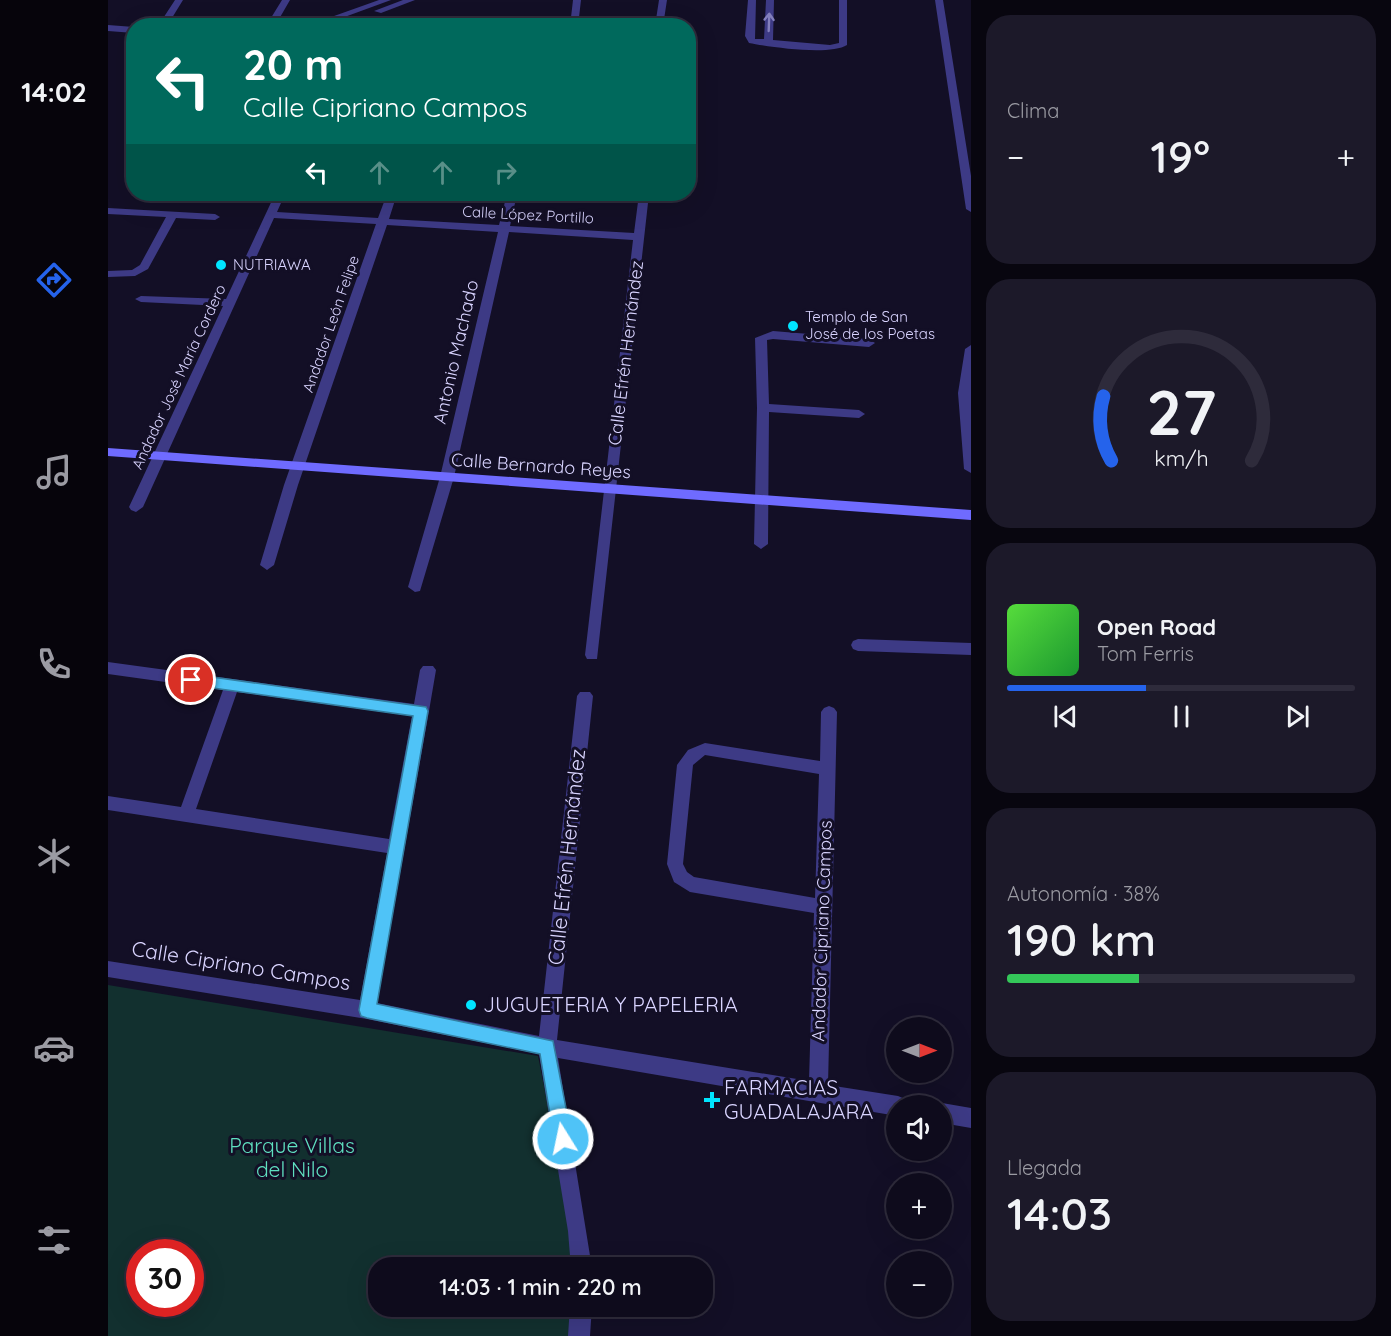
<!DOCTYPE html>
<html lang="es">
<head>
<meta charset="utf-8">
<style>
	:root { --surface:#0e0b1c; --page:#1c1929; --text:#f1f3f6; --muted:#9b9ba3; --line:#2e2b3b; --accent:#2563eb }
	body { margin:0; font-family:Quicksand,sans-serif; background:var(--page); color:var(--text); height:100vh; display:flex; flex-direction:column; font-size:22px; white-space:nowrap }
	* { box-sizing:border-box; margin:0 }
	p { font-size:20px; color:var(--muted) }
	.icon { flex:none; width:33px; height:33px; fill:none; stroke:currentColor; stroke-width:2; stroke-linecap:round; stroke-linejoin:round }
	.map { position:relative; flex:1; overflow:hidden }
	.sheet { display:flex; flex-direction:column; gap:15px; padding:15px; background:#08060f; width:420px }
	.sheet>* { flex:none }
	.banner { position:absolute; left:18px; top:18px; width:570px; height:183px; border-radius:24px; box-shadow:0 6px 24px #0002,0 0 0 2px var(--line); background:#00695c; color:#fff; overflow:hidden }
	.needle { width:39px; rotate:90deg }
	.controls { position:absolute; left:778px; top:1017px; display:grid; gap:12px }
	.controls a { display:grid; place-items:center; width:66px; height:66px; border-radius:50%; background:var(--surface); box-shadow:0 6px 24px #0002,0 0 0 2px var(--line); font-size:30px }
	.speed { position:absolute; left:18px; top:1239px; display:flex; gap:12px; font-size:30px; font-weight:700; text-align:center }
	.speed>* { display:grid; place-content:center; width:78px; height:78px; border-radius:50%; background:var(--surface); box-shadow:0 6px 24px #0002,0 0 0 2px var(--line); line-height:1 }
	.speed .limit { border:9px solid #d22; background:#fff; color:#111 }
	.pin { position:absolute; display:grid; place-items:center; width:51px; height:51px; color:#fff; margin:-26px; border:3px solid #fff; border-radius:50%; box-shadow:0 2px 6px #0007 }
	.me { position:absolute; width:66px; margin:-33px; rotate:350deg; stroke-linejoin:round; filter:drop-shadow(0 0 4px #0008) }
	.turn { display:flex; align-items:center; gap:21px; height:126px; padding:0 18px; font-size:27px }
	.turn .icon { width:78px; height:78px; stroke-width:2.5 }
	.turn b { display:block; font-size:42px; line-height:51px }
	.lanes { display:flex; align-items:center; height:57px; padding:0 18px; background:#0003; justify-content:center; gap:30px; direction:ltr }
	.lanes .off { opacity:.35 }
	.big { font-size:45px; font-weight:600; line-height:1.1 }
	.sheet .tile { flex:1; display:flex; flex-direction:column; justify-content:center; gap:9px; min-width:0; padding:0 21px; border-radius:24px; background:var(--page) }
	.sheet .dial { align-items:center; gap:0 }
	.dial svg { height:156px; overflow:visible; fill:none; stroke:var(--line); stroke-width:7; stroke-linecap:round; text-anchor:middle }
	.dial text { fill:var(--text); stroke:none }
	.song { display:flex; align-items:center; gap:18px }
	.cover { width:72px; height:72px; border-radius:9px; background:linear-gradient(135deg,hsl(110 70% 55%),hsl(130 70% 35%)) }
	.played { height:6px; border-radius:3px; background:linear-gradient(90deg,var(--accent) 40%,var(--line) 40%) }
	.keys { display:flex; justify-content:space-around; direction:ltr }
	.heat { display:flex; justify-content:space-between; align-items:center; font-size:33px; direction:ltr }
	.charge { height:9px; border-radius:4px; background:linear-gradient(90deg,#34c759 38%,var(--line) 0) }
	.trip { position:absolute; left:260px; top:1257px; width:345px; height:60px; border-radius:24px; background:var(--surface); box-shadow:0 6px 24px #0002,0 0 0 2px var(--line); font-weight:600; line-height:60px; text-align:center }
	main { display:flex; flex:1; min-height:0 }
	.tab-bar { display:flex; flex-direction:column; width:108px; justify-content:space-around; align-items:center; background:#06040b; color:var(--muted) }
	.tab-bar .icon { width:42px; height:42px }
	.tab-bar .selected { color:var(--accent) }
	.tab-bar b { font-size:27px; color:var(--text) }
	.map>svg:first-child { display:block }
	.green { fill:#12302f; fill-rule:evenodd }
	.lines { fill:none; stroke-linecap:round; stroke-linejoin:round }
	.street { fill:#3d3a85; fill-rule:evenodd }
	.secondary { fill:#6f6bff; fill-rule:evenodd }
	.oneway { stroke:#837fbc }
	.route { fill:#4fc3f7; stroke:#337fa1; stroke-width:1.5 }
	.poi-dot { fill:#00e5ff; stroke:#130f26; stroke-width:2 }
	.labels { text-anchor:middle; stroke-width:6; stroke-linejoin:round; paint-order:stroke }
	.far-street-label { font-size:15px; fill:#d9d4ff; stroke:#130f26 }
	.far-poi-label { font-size:15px; fill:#d9d4ff; stroke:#130f26; text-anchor:start }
	.street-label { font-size:18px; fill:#d9d4ff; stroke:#130f26 }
	.near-street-label { font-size:21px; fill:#d9d4ff; stroke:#130f26 }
	.near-poi-label { font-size:21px; fill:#d9d4ff; stroke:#130f26; text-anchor:start }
	.near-park-label { font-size:21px; fill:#5fe0c0; stroke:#130f26 }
</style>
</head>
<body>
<main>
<nav class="tab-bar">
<b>14:02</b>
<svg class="icon selected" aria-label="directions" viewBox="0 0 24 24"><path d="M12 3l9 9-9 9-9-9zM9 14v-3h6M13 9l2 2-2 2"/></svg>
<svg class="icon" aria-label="music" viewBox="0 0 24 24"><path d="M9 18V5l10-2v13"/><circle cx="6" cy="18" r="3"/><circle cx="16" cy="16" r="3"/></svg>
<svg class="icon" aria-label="phone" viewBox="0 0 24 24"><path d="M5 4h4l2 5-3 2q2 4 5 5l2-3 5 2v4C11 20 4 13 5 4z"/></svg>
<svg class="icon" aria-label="climate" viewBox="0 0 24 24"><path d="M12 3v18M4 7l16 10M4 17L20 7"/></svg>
<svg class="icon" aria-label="car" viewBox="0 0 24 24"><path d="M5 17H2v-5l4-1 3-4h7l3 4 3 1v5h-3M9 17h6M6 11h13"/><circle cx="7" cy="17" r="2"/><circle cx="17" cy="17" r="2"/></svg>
<svg class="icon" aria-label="filters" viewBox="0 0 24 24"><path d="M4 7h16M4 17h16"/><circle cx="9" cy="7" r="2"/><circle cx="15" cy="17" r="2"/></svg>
</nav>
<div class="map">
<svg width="863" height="1336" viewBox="0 0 863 1336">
	<rect width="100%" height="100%" fill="#130f26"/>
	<path class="green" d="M 0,985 L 430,1056 L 470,1255 L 469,1267 L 270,1268 L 270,1306 L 466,1307 L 464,1336 L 0,1336 ZM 32,1252 L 82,1252 L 82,1304 L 32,1304 Z"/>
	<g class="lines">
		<path class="street" d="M 67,0 L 75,0 L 59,26 L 50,26 Z
			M 174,0 L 182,0 L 167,26 L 158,26 Z
			M 271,0 L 283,0 L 212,26 L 198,26 Z
			M 295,0 L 307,0 L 273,13 L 266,11 Z
			M 465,0 L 473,0 L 470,26 L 462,26 Z
			M 551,0 L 559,0 L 555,26 L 547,26 Z
			M 640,0 L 648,0 L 647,39 L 656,39 L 658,0 L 666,0 L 665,40 L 722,45 L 731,43 L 731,0 L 739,0 L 739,45 C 722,56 661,47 641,43 L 637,36 Z
			M 827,0 L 835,0 L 863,176 L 863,212 L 858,209 Z
			M 0,25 L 26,27 L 26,33 L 0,31 Z
			M 26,64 L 26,71 L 21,71 L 21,67 Z
			M 167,194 L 177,194 L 169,212 L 270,218 L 279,194 L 289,194 L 281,219 L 391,225 L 399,194 L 409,194 L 402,226 L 526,233 L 531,194 L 541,194 L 489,659 L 479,659 L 477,655 L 525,240 L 401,232 L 346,477 L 312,591 L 307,592 L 300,587 L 332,477 L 390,232 L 279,225 L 190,485 L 166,565 L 159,570 L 152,565 L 176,485 L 268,224 L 166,218 L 35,507 L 28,512 L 23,510 L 21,507 L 115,306 L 33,302 L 27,299 L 33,296 L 118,299 Z
			M 0,208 L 107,214 L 112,217 L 107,220 L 68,218 L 40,269 L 27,276 L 0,277 L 0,271 L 24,270 L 32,265 L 58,217 L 0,214 Z
			M 665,331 L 761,339 L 767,343 L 761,347 L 665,339 L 659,340 L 661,404 L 751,410 L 757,414 L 751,418 L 661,412 L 660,544 L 653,549 L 646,544 L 649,408 L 647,338 Z
			M 863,345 L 863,473 L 856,469 L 850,393 L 857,349 Z
			M 750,639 L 863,643 L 863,655 L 750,651 L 745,649 L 743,645 L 745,641 Z
			M 0,662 L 306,704 L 312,670 L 315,666 L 325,666 L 328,670 L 321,711 L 269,1003 L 431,1036 L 469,696 L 472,692 L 482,692 L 485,696 L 449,1040 L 701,1081 L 706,913 L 582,892 L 566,882 L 559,864 L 569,765 L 580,750 L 597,743 L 712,761 L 713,712 L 716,708 L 721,706 L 726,708 L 729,712 L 720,1085 L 790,1096 L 797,1099 L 799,1106 L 789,1106 L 789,1116 L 450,1058 L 484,1268 L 463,1268 L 460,1231 L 431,1054 L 259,1019 L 0,977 L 0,961 L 252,1000 L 279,853 L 0,810 L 0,796 L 73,807 L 115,690 L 0,674 ZM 129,692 L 304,716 L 281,839 L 88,809 ZM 597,755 L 711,774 L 707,898 L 586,877 L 579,872 L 575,864 L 585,765 Z
			M 834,1103 L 863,1108 L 863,1128 L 834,1123 L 834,1106 L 829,1106 Z
			M 462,1306 L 484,1306 L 482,1336 L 460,1336 Z"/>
		<path class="secondary" d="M 0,448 L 863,510 L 863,520 L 0,456 Z"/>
	</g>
	<defs><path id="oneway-shaft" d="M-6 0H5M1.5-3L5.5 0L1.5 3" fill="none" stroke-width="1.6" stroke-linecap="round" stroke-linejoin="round" transform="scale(1.5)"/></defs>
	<use class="oneway" href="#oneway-shaft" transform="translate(661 22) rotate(-88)"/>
	<path class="route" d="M 83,674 L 318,707 L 320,711 L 269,1004 L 445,1041 L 464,1139 L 461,1146 L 455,1148 L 448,1146 L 446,1139 L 432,1054 L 259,1018 L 253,1016 L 251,1010 L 305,716 L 83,685 L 76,680 Z"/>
	<g class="poi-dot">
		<circle cx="113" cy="265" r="6"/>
		<circle cx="685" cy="326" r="6"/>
		<circle cx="363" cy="1005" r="6"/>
		<path d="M601 1091h6v6h6v6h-6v6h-6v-6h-6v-6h6z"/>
	</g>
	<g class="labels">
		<g class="far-street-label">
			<text transform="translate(420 215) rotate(3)" y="5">Calle López Portillo</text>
			<text transform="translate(223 324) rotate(-71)" y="5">Andador León Felipe</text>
			<text transform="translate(71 377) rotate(-65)" y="5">Andador José María Cordero</text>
		</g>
		<g class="far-poi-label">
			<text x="125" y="270">NUTRIAWA</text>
			<text x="697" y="322">Templo de San<tspan x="697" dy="17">José de los Poetas</tspan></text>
		</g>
		<g class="street-label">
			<text transform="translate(348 352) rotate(-77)" y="6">Antonio Machado</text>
			<text transform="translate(518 353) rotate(-83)" y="6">Calle Efrén Hernández</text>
			<text transform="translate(433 466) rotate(4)" y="6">Calle Bernardo Reyes</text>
			<text transform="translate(714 931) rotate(-88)" y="6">Andador Cipriano Campos</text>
		</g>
		<g class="near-street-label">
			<text transform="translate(459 857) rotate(-84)" y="7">Calle Efrén Hernández</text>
			<text transform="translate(133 966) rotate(9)" y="7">Calle Cipriano Campos</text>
		</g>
		<g class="near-poi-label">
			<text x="375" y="1012">JUGUETERIA Y PAPELERIA</text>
			<text x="616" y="1095">FARMACIAS<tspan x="616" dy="24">GUADALAJARA</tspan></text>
		</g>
		<g class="near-park-label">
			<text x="184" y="1153">Parque Villas<tspan x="184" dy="24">del Nilo</tspan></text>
		</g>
	</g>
</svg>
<div class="controls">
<a><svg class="needle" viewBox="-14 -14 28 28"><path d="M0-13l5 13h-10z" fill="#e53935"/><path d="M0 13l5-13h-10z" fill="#9b9ba3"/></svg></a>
<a><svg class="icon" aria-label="sound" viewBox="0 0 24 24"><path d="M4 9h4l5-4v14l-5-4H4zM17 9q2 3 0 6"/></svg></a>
<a>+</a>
<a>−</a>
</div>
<div class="speed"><div class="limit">30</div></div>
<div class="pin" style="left:83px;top:680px;background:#d93025"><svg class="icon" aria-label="arrive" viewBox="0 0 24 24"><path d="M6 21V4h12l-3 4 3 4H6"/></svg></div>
<svg class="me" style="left:455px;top:1139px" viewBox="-20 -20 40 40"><circle r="17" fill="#4fc3f7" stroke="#fff" stroke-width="3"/><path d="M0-11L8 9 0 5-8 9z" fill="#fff"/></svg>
<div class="trip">14:03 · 1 min · 220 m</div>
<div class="banner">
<div class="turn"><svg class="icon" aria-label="left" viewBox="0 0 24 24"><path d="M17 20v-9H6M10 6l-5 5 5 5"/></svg><div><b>20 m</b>Calle Cipriano Campos</div></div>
<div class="lanes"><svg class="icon" aria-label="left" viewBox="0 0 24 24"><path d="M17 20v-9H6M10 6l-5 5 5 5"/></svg><svg class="icon off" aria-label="ahead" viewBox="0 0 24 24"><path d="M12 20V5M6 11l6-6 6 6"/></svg><svg class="icon off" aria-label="ahead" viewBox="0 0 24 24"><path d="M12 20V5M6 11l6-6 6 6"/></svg><svg class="icon off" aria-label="right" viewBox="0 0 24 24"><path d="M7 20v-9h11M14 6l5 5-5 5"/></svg></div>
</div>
</div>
<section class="sheet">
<div class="tile"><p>Clima</p>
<div class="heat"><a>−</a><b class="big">19°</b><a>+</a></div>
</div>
<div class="tile dial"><svg viewBox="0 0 100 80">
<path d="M14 69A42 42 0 1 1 86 69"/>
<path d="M14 69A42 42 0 0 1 10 36" stroke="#2563eb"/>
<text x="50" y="56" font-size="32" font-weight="700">27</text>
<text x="50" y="72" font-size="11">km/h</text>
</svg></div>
<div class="tile">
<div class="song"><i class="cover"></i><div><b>Open Road</b><p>Tom Ferris</p></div></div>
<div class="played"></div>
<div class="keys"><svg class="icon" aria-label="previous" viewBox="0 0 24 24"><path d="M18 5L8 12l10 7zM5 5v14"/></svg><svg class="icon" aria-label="pause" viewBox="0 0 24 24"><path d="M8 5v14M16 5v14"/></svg><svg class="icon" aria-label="next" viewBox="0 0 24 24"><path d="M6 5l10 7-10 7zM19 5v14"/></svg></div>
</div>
<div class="tile"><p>Autonomía · 38%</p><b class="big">190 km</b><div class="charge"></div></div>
<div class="tile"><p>Llegada</p><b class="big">14:03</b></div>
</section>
</main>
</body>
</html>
